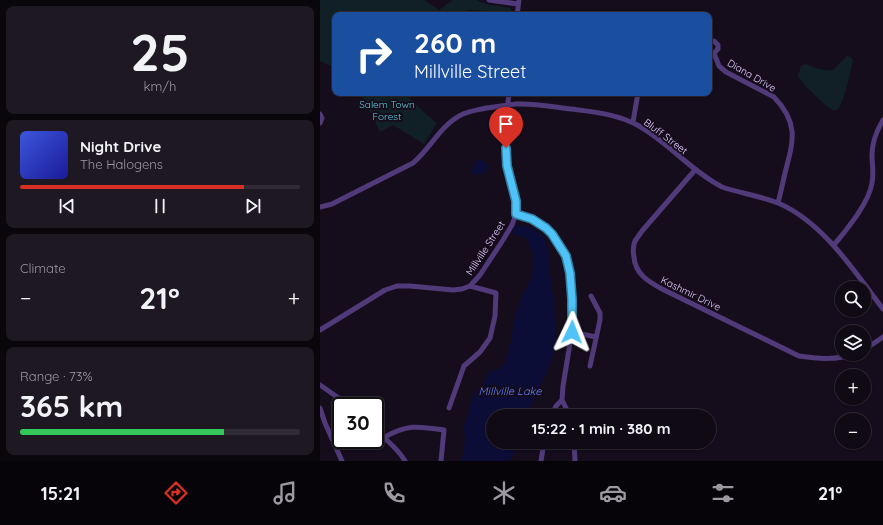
<!DOCTYPE html>
<html lang="en">
<head>
<meta charset="utf-8">
<style>
	:root { --surface:#100a15; --page:#1e1822; --text:#f1f3f6; --muted:#9c9aa0; --line:#302b34; --accent:#d93025 }
	body { margin:0; font-family:Quicksand,sans-serif; background:var(--page); color:var(--text); height:100vh; display:flex; flex-direction:column; font-size:15px; white-space:nowrap }
	* { box-sizing:border-box; margin:0 }
	p { font-size:13px; color:var(--muted) }
	.icon { flex:none; width:22px; height:22px; fill:none; stroke:currentColor; stroke-width:2; stroke-linecap:round; stroke-linejoin:round }
	.map { position:relative; flex:1; overflow:hidden }
	.side { display:flex; flex-direction:column; gap:6px; padding:6px; background:#09060c; width:320px }
	.side>* { flex:none }
	.banner { position:absolute; left:12px; top:12px; width:380px; height:84px; border-radius:8px; box-shadow:0 1px 3px #0004,0 0 0 1px var(--line); background:#1a4fa0; color:#fff; overflow:hidden }
	.controls { position:absolute; left:515px; top:281px; display:grid; gap:8px }
	.controls a { display:grid; place-items:center; width:36px; height:36px; border-radius:50%; background:var(--surface); box-shadow:0 1px 3px #0004,0 0 0 1px var(--line); font-size:20px }
	.speed { position:absolute; left:12px; top:397px; display:flex; gap:8px; font-size:20px; font-weight:700; text-align:center }
	.speed>* { display:grid; place-content:center; width:52px; height:52px; border-radius:50%; background:var(--surface); box-shadow:0 1px 3px #0004,0 0 0 1px var(--line); line-height:1 }
	.speed .limit { border:2px solid #111; border-radius:6px; background:#fff; color:#111 }
	.pin { position:absolute; display:grid; place-items:center; width:34px; height:34px; color:#fff; margin:-41px -17px; border-radius:50% 50% 50% 0; rotate:-45deg; box-shadow:0 0 4px #0007 }
	.pin .icon { rotate:45deg }
	.me { position:absolute; width:44px; margin:-22px; rotate:2deg; stroke-linejoin:round; filter:drop-shadow(0 0 3px #0008) }
	.turn { display:flex; align-items:center; gap:14px; height:84px; padding:0 16px; font-size:18px }
	.turn .icon { width:52px; height:52px; stroke-width:2.5 }
	.turn b { display:block; font-size:28px; line-height:34px }
	.big { font-size:30px; font-weight:700; line-height:1.1 }
	.side .widget { flex:1; display:flex; flex-direction:column; justify-content:center; gap:6px; min-width:0; padding:0 14px; border-radius:8px; background:var(--page) }
	.side .dial { align-items:center; gap:0 }
	.dial b { font-size:52px; line-height:1 }
	.song { display:flex; align-items:center; gap:12px }
	.cover { width:48px; height:48px; border-radius:6px; background:linear-gradient(135deg,hsl(230 70% 55%),hsl(240 70% 35%)) }
	.played { height:4px; border-radius:2px; background:linear-gradient(90deg,var(--accent) 80%,var(--line) 80%) }
	.keys { display:flex; justify-content:space-around; direction:ltr }
	.heat { display:flex; justify-content:space-between; align-items:center; font-size:22px; direction:ltr }
	.charge { height:6px; border-radius:3px; background:linear-gradient(90deg,#34c759 73%,var(--line) 0) }
	.trip { position:absolute; left:166px; top:409px; width:230px; height:40px; border-radius:20px; background:var(--surface); box-shadow:0 1px 3px #0004,0 0 0 1px var(--line); font-weight:700; line-height:40px; text-align:center }
	.tabs { display:flex; height:64px; justify-content:space-around; align-items:center; background:#060408; color:var(--muted) }
	.tabs .icon { width:28px; height:28px }
	.tabs .selected { color:var(--accent) }
	.tabs b { font-size:18px; color:var(--text) }
	main { display:flex; flex:1; min-height:0 }
	.map>svg:first-child { display:block }
	.green { fill:#102026 }
	.water { fill:#0b0d37 }
	.lines { fill:none; stroke-linecap:round; stroke-linejoin:round }
	.minor { stroke:#513a79; stroke-width:5 }
	.route-casing { stroke:#337fa1; stroke-width:10 }
	.route { stroke:#4fc3f7; stroke-width:7 }
	.labels { text-anchor:middle; stroke-width:4; stroke-linejoin:round; paint-order:stroke }
	.street-label { font-size:10px; fill:#e1cbfc; stroke:#150d1c }
	.park-label { font-size:10px; fill:#5dccd6; stroke:#150d1c }
	.water-label { font-size:11px; font-style:italic; fill:#607ff5; stroke:#150d1c }
</style>
</head>
<body>
<main>
<section class="side">
<div class="widget dial"><b>25</b><p>km/h</p></div>
<div class="widget">
<div class="song"><i class="cover"></i><div><b>Night Drive</b><p>The Halogens</p></div></div>
<div class="played"></div>
<div class="keys"><svg class="icon" aria-label="previous" viewBox="0 0 24 24"><path d="M18 5L8 12l10 7zM5 5v14"/></svg><svg class="icon" aria-label="pause" viewBox="0 0 24 24"><path d="M8 5v14M16 5v14"/></svg><svg class="icon" aria-label="next" viewBox="0 0 24 24"><path d="M6 5l10 7-10 7zM19 5v14"/></svg></div>
</div>
<div class="widget"><p>Climate</p>
<div class="heat"><a>−</a><b class="big">21°</b><a>+</a></div>
</div>
<div class="widget"><p>Range · 73%</p><b class="big">365 km</b><div class="charge"></div></div>
</section>
<div class="map">
<svg width="563" height="461" viewBox="0 0 563 461">
	<rect width="100%" height="100%" fill="#150d1c"/>
	<path class="green" d="M 0,0 L 104,0 L 119,10 L 133,0 L 156,0 L 166,4 L 190,8 L 192,11 L 192,13 L 148,10 L 147,15 L 15,15 L 15,68 L 0,61 Z
		M 527,56 L 531,57 L 533,61 C 531,69 523,107 517,110 C 511,112 505,104 501,101 C 493,93 484,86 478,76 L 481,66 L 486,64 C 495,68 503,71 513,70 Z
		M 41,93 L 84,93 L 107,115 L 117,123 L 104,144 L 73,125 L 60,132 Z"/>
	<path class="water" d="M 157,160 L 161,160 L 169,165 L 166,172 L 156,175 L 152,173 L 151,171 Z
		M 196,225 L 204,226 L 212,228 L 222,235 L 226,244 L 229,254 L 230,274 L 234,302 L 236,344 L 233,356 L 229,367 L 209,409 L 204,416 L 173,416 L 173,442 L 197,442 L 194,454 L 189,461 L 141,461 C 144,450 147,439 143,428 L 149,411 L 151,400 L 156,391 L 161,389 L 169,372 L 177,370 L 184,365 L 190,347 L 195,316 L 203,293 L 210,281 L 214,267 L 213,255 L 207,239 L 192,233 Z"/>
	<g class="lines">
		<path class="minor" d="M 169,0 L 198,4
			M 197,15 L 199,0
			M 389,42 L 394,41 L 398,45 L 398,49 L 394,53
			M 394,53 L 399,66 L 406,72 L 454,97 C 478,122 474,139 466,169 C 463,181 461,192 458,203
			M 0,114 L 2,118 L 0,123
			M 313,122 L 318,93
			M 375,170 L 322,231 C 320,234 317,238 315,241 C 313,246 313,252 314,257 C 315,274 329,282 342,289 L 479,356 C 499,359 516,360 535,354
			M 0,207 L 12,204 L 93,163 C 111,148 121,124 143,114 C 150,111 158,110 166,108 C 176,107 186,105 196,104 C 214,103 233,107 251,109 C 274,112 298,114 319,126 C 349,143 371,171 402,187 C 420,193 440,196 458,203 C 503,222 535,272 563,309
			M 196,214 L 212,219 L 226,228 L 232,234 L 242,249 L 249,264 L 252,299 L 253,325 L 243,386 L 242,400 L 250,416
			M 514,245 C 527,229 549,203 552,183 C 554,173 552,164 552,155 C 552,143 557,130 563,120
			M 0,330 L 65,290 L 77,286 L 90,286 L 133,290 L 142,289 L 150,286 L 160,275 L 183,240 L 192,225 L 196,214 L 196,201 L 187,166 L 186,148 L 187,111 L 189,93
			M 252,332 L 276,337
			M 544,350 L 563,337
			M 270,366 L 280,320 L 280,313 L 271,296
			M 0,385 L 30,406
			M 0,408 L 5,423 L 22,461
			M 129,408 L 144,366 L 160,352 L 170,338 L 175,316 L 176,293 L 150,286
			M 232,416 L 236,406 L 242,400
			M 55,428 C 64,439 78,448 85,461
			M 63,438 C 87,424 98,426 124,430 L 121,461
			M 254,442 L 255,461
			M 221,461 L 224,442"/>
	</g>
	<g class="lines">
		<defs>
			<path id="route" d="M 186,148 L 187,166 L 196,201 L 196,214 L 212,219 L 226,228 L 232,234 L 246,256 L 250,273 L 252,299 L 252,332"/>
		</defs>
		<use href="#route" class="route-casing"/>
		<use href="#route" class="route"/>
	</g>
	<g class="labels">
		<g class="street-label">
			<text transform="translate(432 75) rotate(30)" y="4">Diana Drive</text>
			<text transform="translate(346 136) rotate(37)" y="4">Bluff Street</text>
			<text transform="translate(165 248) rotate(-57)" y="4">Millville Street</text>
			<text transform="translate(371 293) rotate(26)" y="4">Kashmir Drive</text>
		</g>
		<g class="park-label">
			<text x="67" y="108">Salem Town<tspan x="67" dy="12">Forest</tspan></text>
		</g>
		<g class="water-label">
			<text x="190" y="395">Millville Lake</text>
		</g>
	</g>
</svg>
<div class="controls">
<a><svg class="icon" aria-label="search" viewBox="0 0 24 24"><circle cx="10" cy="10" r="6"/><path d="M15 15l6 6"/></svg></a>
<a><svg class="icon" aria-label="layers" viewBox="0 0 24 24"><path d="M12 4l9 5-9 5-9-5zM3 14l9 5 9-5"/></svg></a>
<a>+</a>
<a>−</a>
</div>
<div class="speed"><div class="limit">30</div></div>
<div class="pin" style="left:186px;top:148px;background:#d93025"><svg class="icon" aria-label="arrive" viewBox="0 0 24 24"><path d="M6 21V4h12l-3 4 3 4H6"/></svg></div>
<svg class="me" style="left:252px;top:332px" viewBox="-20 -20 40 40"><path d="M0-17L14 15 0 8-14 15z" fill="#4fc3f7" stroke="#fff" stroke-width="4"/></svg>
<div class="trip">15:22 · 1 min · 380 m</div>
<div class="banner">
<div class="turn"><svg class="icon" aria-label="right" viewBox="0 0 24 24"><path d="M7 20v-9h11M14 6l5 5-5 5"/></svg><div><b>260 m</b>Millville Street</div></div>
</div>
</div>
</main>
<nav class="tabs">
<b>15:21</b>
<svg class="icon selected" aria-label="directions" viewBox="0 0 24 24"><path d="M12 3l9 9-9 9-9-9zM9 14v-3h6M13 9l2 2-2 2"/></svg>
<svg class="icon" aria-label="music" viewBox="0 0 24 24"><path d="M9 18V5l10-2v13"/><circle cx="6" cy="18" r="3"/><circle cx="16" cy="16" r="3"/></svg>
<svg class="icon" aria-label="phone" viewBox="0 0 24 24"><path d="M5 4h4l2 5-3 2q2 4 5 5l2-3 5 2v4C11 20 4 13 5 4z"/></svg>
<svg class="icon" aria-label="climate" viewBox="0 0 24 24"><path d="M12 3v18M4 7l16 10M4 17L20 7"/></svg>
<svg class="icon" aria-label="car" viewBox="0 0 24 24"><path d="M5 17H2v-5l4-1 3-4h7l3 4 3 1v5h-3M9 17h6M6 11h13"/><circle cx="7" cy="17" r="2"/><circle cx="17" cy="17" r="2"/></svg>
<svg class="icon" aria-label="filters" viewBox="0 0 24 24"><path d="M4 7h16M4 17h16"/><circle cx="9" cy="7" r="2"/><circle cx="15" cy="17" r="2"/></svg>
<b>21°</b>
</nav>
</body>
</html>
